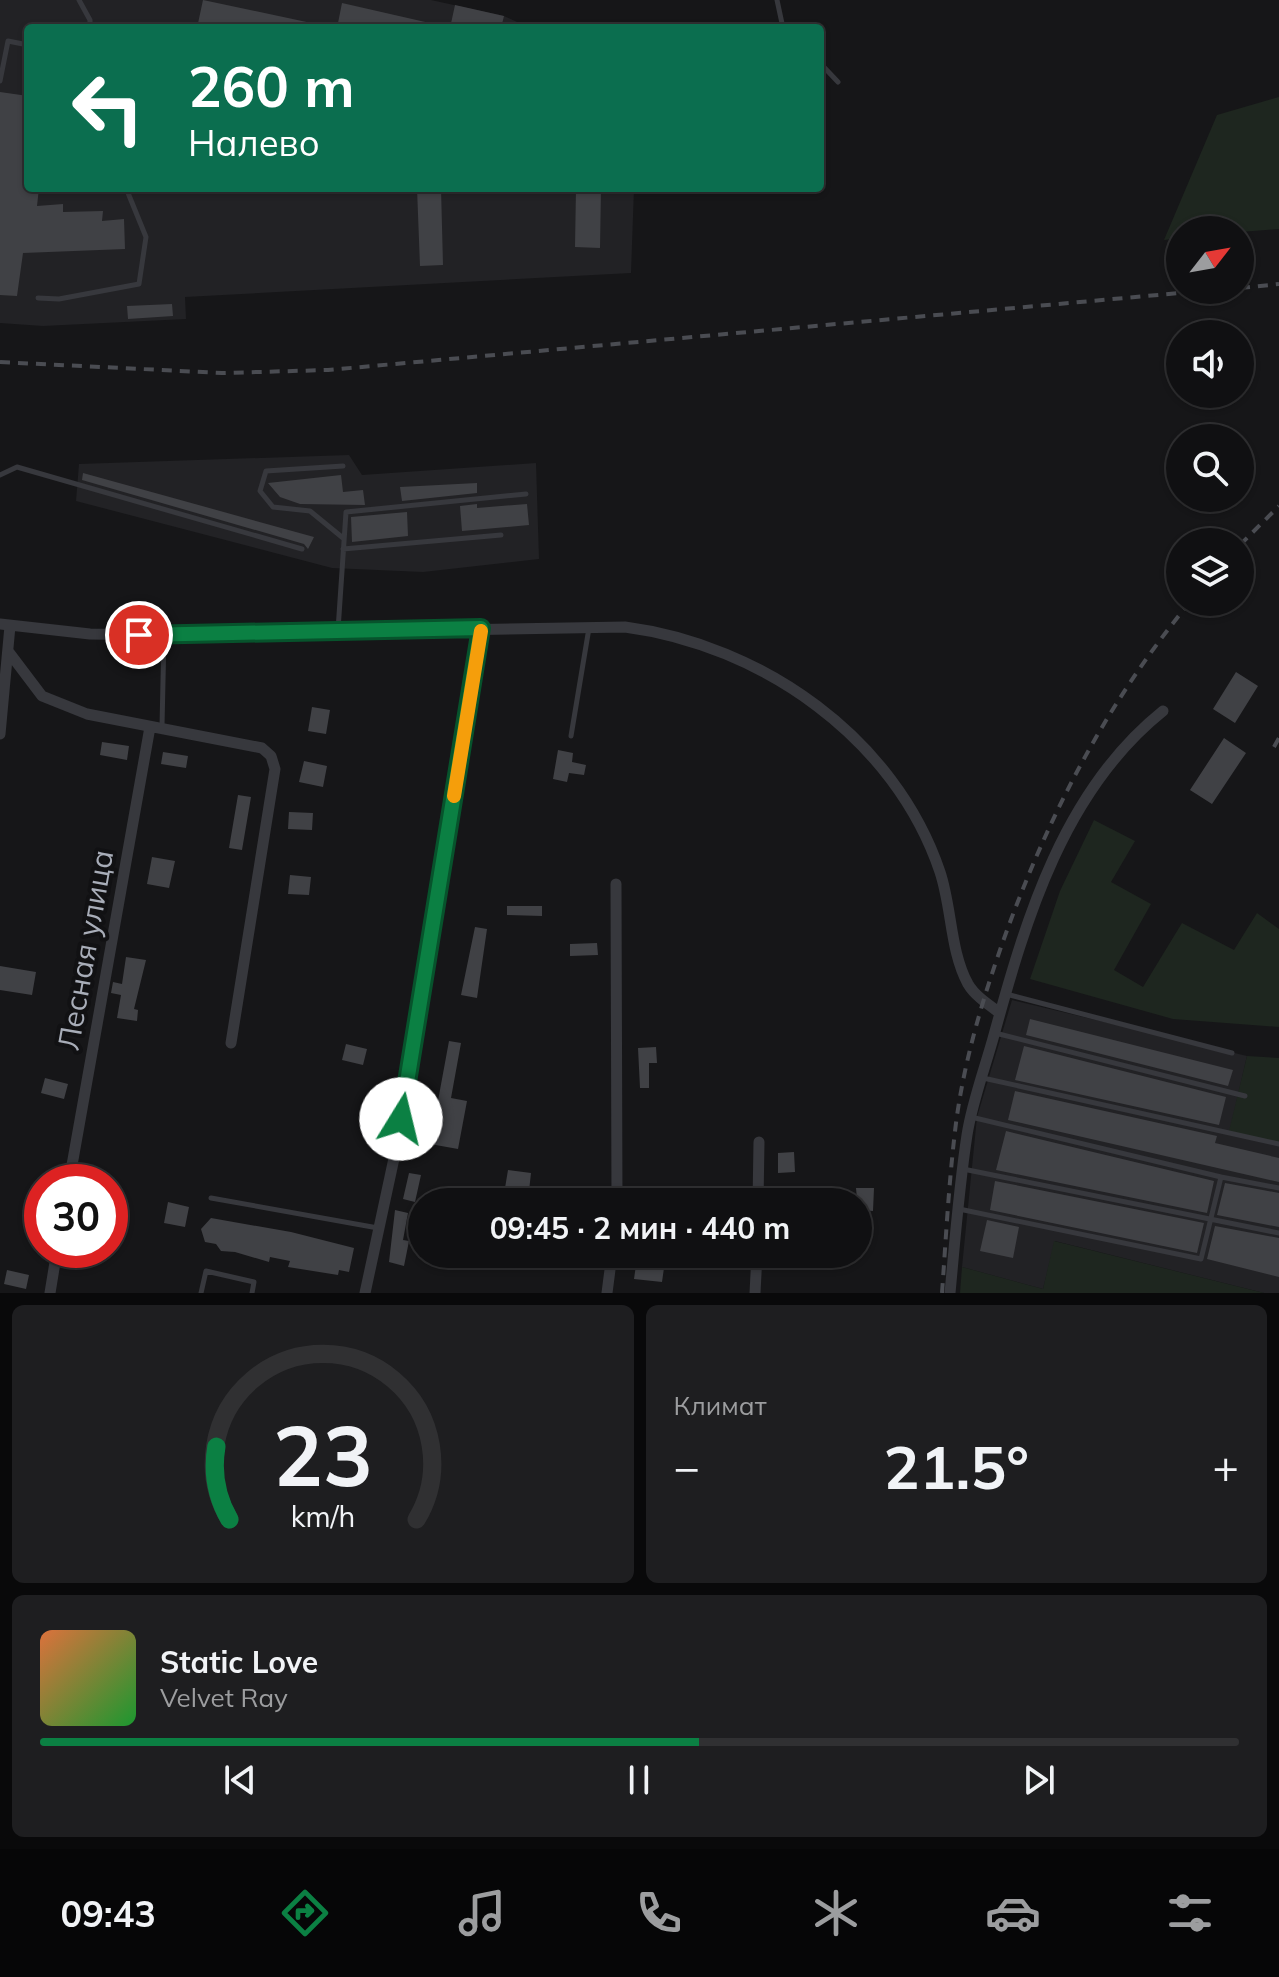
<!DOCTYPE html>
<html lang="ru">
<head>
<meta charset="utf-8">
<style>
	:root { --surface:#101012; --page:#1e1e20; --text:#f1f3f6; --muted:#9c9d9f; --line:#303032; --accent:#0b8043 }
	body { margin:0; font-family:Mulish,sans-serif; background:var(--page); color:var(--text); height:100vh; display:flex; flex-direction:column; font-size:30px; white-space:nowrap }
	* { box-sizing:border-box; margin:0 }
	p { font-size:26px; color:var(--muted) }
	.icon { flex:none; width:44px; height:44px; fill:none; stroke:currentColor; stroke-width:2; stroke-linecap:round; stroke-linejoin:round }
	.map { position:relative; height:1293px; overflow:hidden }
	.side { display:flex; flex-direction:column; gap:12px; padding:12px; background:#09090a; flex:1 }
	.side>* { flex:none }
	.top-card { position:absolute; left:24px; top:24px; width:800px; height:168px; border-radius:8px; box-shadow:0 2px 6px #0004,0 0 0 2px var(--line); background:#0b6e4f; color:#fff; overflow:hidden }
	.needle { width:52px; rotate:59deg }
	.buttons { position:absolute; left:1166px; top:216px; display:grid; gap:16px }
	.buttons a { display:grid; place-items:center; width:88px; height:88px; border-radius:50%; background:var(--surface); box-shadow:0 2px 6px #0004,0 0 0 2px var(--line); font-size:40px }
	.speed { position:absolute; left:24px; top:1164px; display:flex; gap:16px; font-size:40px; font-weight:700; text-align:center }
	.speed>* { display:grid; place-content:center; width:104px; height:104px; border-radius:50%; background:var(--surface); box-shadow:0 2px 6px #0004,0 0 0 2px var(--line); line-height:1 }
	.speed .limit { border:12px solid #d22; background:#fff; color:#111 }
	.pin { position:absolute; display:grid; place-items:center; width:68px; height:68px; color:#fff; margin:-34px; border:4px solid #fff; border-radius:50%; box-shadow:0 2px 8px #0007 }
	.me { position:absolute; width:88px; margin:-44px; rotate:9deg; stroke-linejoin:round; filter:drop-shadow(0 0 6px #0008) }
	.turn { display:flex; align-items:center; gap:28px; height:168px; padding:0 32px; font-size:36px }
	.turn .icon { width:104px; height:104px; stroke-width:2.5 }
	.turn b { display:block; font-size:56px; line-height:68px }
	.big { font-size:60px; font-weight:700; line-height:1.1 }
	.side .card { flex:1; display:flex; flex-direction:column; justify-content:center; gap:12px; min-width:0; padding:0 28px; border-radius:12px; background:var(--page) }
	.side .dial { align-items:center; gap:0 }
	.dial svg { height:208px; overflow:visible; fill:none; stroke:var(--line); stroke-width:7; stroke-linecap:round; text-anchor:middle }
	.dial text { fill:var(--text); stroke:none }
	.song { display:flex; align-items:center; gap:24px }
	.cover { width:96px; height:96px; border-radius:12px; background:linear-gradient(135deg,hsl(20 70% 55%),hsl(130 70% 35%)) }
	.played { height:8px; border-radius:4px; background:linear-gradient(90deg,var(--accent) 55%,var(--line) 55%) }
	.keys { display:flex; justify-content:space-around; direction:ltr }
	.heat { display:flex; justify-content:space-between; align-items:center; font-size:44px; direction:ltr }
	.side .tiles { flex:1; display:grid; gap:12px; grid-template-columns:1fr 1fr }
	.card:last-child { grid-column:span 2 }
	.trip { position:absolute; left:408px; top:1188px; width:464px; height:80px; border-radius:40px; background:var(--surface); box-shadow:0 2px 6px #0004,0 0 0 2px var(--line); font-weight:700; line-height:80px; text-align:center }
	.dock { display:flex; height:128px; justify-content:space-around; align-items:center; background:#060607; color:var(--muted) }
	.dock .icon { width:56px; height:56px }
	.dock .selected { color:var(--accent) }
	.dock b { font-size:36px; color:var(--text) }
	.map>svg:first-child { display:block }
	.built { fill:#222225 }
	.green { fill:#1e261f }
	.building { fill:#404145 }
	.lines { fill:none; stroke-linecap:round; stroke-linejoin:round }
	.lane { stroke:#37383d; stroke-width:5 }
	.street { stroke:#37383d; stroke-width:11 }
	.rail { stroke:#4a4c52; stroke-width:4; stroke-dasharray:10 8; stroke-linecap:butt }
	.route-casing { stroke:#07532c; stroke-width:20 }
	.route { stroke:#0b8043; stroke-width:14 }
	.slow { stroke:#f59e0b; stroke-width:14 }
	.labels { text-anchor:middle; stroke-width:8; stroke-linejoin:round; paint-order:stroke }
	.street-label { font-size:30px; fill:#a8adb8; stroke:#111113 }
</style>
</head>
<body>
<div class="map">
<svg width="1279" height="1293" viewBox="0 0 1279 1293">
	<rect width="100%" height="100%" fill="#161618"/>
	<path class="built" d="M 0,0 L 431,0 L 504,16 L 530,28 L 28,28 L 28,188 L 634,188 L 631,273 L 185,297 L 186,319 L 43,326 L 0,323 Z
		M 349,455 L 362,475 L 536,463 L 539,559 L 423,572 L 332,568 L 76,501 L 79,464 Z
		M 1012,1000 L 1247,1056 L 1230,1130 L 1279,1143 L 1279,1293 L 1264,1293 L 1055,1241 L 1043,1289 L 962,1267 L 977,1117 Z"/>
	<path class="green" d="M 1279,97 L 1279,229 L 1240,232 L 1180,230 L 1180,238 L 1164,240 L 1217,115 Z
		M 1094,820 L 1135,841 L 1111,882 L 1151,904 L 1114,970 L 1143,987 L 1182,923 L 1234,950 L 1257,913 L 1279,929 L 1279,1027 L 1173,1019 L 1030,979 L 1060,891 Z
		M 1247,1056 L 1279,1058 L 1279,1143 L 1229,1131 Z
		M 1054,1241 L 1264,1293 L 960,1293 L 962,1267 L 1043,1289 Z"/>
	<path class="building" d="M 203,0 L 316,24 L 316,28 L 197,28 Z
		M 342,3 L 434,24 L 434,28 L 337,28 Z
		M 455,5 L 504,16 L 501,28 L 450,28 Z
		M 0,92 L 28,96 L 28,188 L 39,188 L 37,206 L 63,204 L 63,212 L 103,211 L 102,221 L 124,219 L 125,249 L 23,253 L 17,296 L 0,295 Z
		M 417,188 L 441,188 L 443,265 L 420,266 Z
		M 576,188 L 601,188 L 600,248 L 575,247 Z
		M 172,304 L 173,316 L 128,319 L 127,306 Z
		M 83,473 L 314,537 L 308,549 L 304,544 L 82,480 Z
		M 341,475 L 343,492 L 363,490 L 365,505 L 300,504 L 280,497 L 268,483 Z
		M 477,483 L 477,493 L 402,501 L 400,487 Z
		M 477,504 L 477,508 L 527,504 L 529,525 L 462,531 L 460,506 Z
		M 407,512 L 408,536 L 352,542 L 351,517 Z
		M 1236,672 L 1258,686 L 1235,723 L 1213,709 Z
		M 312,707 L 330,710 L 326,734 L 308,731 Z
		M 1224,738 L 1246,753 L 1212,804 L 1190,790 Z
		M 102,742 L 129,746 L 127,760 L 100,755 Z
		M 558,750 L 573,753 L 572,762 L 586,765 L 584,775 L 569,773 L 567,782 L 553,779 Z
		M 163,752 L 188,756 L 186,768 L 161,764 Z
		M 304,761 L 327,766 L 323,787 L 299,782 Z
		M 238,795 L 251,797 L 242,850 L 229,848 Z
		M 289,812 L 313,813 L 312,830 L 288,829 Z
		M 152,857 L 175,861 L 169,888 L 147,884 Z
		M 290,875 L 311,877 L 309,895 L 288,894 Z
		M 507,906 L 542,906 L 542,916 L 507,915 Z
		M 475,927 L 487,929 L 477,998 L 461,995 Z
		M 597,943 L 598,955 L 570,956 L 570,944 Z
		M 126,957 L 146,960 L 134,1009 L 138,1010 L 137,1021 L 117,1018 L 121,995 L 111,993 L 113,982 L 122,984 Z
		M 0,966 L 36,972 L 32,995 L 0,990 Z
		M 1030,1019 L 1233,1070 L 1228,1086 L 1026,1035 Z
		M 449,1041 L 461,1043 L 451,1098 L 467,1101 L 458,1149 L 430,1144 Z
		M 346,1044 L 367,1049 L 363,1065 L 342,1060 Z
		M 1024,1046 L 1226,1097 L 1219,1125 L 1015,1080 Z
		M 656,1047 L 657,1063 L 649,1063 L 649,1088 L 640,1088 L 638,1048 Z
		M 45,1078 L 68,1084 L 64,1099 L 41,1093 Z
		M 1015,1091 L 1217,1136 L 1215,1143 L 1279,1158 L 1279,1182 L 1008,1120 Z
		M 1006,1131 L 1214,1181 L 1207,1213 L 996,1170 Z
		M 794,1152 L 795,1172 L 778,1173 L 778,1153 Z
		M 508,1170 L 531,1173 L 529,1191 L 505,1188 Z
		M 409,1173 L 421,1175 L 415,1202 L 403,1199 Z
		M 995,1181 L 1204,1223 L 1197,1253 L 990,1210 Z
		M 1225,1183 L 1279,1193 L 1279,1227 L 1217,1215 Z
		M 856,1188 L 874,1188 L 873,1211 L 858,1210 Z
		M 168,1202 L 189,1207 L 185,1227 L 164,1223 Z
		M 395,1210 L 408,1213 L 403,1240 L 409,1241 L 404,1266 L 389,1262 Z
		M 211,1218 L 291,1232 L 354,1248 L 349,1272 L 339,1270 L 338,1275 L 288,1267 L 290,1261 L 270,1257 L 269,1262 L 235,1252 L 221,1251 L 216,1244 L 205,1242 L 201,1229 Z
		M 987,1220 L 1019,1227 L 1013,1258 L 980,1251 Z
		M 1215,1226 L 1279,1238 L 1279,1277 L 1207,1259 Z
		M 636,1265 L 664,1268 L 662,1282 L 634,1279 Z
		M 7,1270 L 29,1275 L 26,1289 L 4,1284 Z"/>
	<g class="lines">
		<path class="lane" d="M 79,0 L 90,20 L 90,28
			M 777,0 L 783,28
			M 820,63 L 838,82
			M 0,81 L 8,41 L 28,45
			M 38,298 L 59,299 L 139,284 L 146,237 L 126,188
			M 343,466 L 266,471 L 260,491 L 273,507 L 310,511 L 343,538
			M 0,475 L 17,467 L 302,549
			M 343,549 L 501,535
			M 338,630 L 346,512 L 526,494
			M 162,726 L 164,636
			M 571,736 L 589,628
			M 1006,994 L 1232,1053
			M 995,1033 L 1245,1096
			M 983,1078 L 1279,1144
			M 963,1169 L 1279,1233
			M 1221,1177 L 1279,1188
			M 211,1198 L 378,1228
			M 959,1209 L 1201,1259 L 1221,1177 L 971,1117
			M 201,1293 L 206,1271 L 254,1282 L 252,1293"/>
		<path class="street" d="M 0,624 L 90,634 L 164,635 L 625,627 C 762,645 895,738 940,872 C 952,908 950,951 968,984 C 975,996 989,1005 1000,1013
			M 8,651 L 42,696 L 87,714 L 262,748 L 271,756 L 275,769 L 231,1043
			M 0,734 L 10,626
			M 616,884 L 617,1202
			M 69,1182 L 150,727
			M 758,1202 L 759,1142
			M 50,1293 L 57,1250
			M 365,1293 L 396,1149 L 481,628
			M 607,1293 L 612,1254
			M 755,1293 L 757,1254
			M 950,1293 C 955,1240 959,1187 967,1135 C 972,1102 985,1068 994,1035 C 1026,918 1064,790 1163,711"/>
		<path class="rail" d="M 1240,288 L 1279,284
			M 0,362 L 222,373 L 328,370 L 1213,290
			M 1240,545 L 1279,506
			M 1274,747 L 1279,738
			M 942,1293 C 946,1237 949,1179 956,1123 C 964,1062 981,1005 1001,947 C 1046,820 1104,706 1190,602"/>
	</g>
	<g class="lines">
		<defs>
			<path id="route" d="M 139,635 L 481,628 L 401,1119"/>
		</defs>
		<use href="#route" class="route-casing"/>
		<use href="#route" class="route"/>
		<path class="slow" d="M 454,796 L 481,631"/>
	</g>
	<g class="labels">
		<g class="street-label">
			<text transform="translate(86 950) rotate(-80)" y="10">Лесная улица</text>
		</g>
	</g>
</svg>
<div class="buttons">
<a><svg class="needle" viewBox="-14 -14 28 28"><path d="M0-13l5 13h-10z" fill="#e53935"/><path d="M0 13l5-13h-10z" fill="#9c9d9f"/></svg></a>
<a><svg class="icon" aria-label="sound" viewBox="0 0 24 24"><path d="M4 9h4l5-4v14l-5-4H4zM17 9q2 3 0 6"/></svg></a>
<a><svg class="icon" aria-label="search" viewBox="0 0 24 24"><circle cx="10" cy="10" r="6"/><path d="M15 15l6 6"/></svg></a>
<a><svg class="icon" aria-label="layers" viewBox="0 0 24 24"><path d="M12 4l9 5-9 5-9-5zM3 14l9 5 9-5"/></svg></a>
</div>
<div class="speed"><div class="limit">30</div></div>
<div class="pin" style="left:139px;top:635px;background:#d93025"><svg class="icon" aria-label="arrive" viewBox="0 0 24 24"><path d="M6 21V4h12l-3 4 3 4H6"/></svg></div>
<svg class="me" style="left:401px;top:1119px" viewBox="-20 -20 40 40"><circle r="19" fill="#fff"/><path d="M0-13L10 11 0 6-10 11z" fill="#0b8043"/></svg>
<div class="trip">09:45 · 2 мин · 440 m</div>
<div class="top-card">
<div class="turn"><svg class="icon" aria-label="left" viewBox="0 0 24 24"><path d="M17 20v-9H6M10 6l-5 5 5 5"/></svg><div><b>260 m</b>Налево</div></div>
</div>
</div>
<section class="side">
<div class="tiles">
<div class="card dial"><svg viewBox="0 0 100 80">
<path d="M14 69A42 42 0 1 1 86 69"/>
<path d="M14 69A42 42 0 0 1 9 41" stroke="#0b8043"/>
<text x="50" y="56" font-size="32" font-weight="700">23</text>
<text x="50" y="72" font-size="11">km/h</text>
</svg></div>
<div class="card"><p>Климат</p>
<div class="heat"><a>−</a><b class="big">21.5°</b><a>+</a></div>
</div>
<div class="card">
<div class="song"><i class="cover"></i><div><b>Static Love</b><p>Velvet Ray</p></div></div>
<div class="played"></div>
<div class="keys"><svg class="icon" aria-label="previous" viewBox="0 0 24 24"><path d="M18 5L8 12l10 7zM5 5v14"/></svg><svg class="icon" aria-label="pause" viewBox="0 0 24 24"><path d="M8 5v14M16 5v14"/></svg><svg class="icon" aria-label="next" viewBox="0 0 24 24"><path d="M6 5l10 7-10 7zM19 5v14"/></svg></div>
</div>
</div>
</section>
<nav class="dock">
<b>09:43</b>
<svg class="icon selected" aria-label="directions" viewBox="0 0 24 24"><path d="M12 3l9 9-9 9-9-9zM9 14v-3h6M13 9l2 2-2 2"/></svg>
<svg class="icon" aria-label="music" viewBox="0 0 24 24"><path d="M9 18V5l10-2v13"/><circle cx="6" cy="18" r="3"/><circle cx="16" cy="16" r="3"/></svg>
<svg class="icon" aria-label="phone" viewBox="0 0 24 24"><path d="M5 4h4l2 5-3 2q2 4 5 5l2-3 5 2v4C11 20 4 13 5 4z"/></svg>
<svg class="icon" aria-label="climate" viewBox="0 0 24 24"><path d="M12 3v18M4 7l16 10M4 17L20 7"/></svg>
<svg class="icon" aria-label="car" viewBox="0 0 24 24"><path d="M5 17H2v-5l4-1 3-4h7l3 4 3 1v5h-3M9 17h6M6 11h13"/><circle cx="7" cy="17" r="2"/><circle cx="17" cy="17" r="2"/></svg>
<svg class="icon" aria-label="filters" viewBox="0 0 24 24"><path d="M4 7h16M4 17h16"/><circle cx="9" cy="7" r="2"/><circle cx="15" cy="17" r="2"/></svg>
</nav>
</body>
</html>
